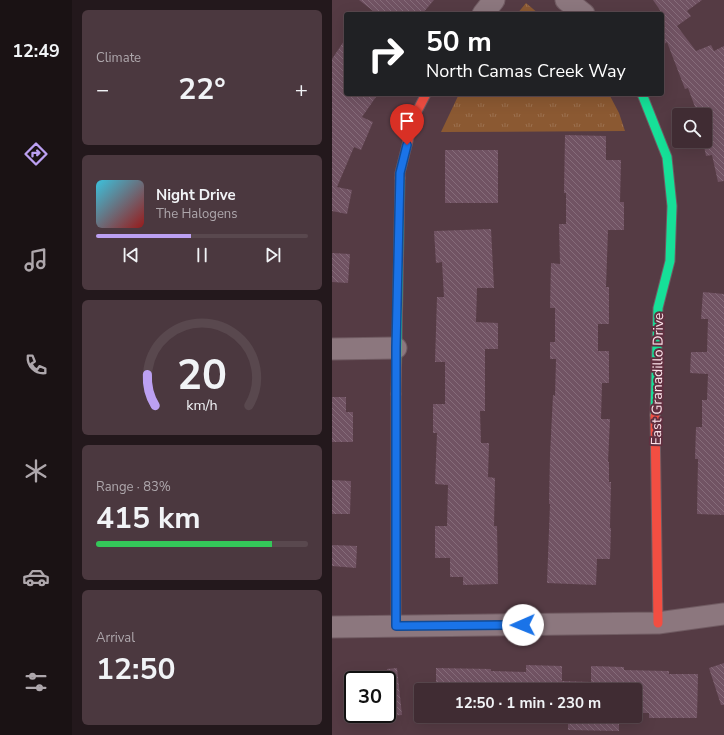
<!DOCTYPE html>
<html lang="en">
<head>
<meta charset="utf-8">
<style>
	:root { --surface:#402c33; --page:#4b383f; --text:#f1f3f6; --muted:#aea7ac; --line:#59484e; --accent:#bca0f2 }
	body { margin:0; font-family:"Nunito Sans",sans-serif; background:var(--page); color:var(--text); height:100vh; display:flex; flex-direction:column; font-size:15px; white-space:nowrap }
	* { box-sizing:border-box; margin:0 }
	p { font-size:13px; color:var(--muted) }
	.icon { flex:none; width:22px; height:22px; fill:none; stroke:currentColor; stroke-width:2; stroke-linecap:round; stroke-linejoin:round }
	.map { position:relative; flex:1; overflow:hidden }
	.side { display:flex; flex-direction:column; gap:10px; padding:10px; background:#23181c; width:260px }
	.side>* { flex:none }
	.banner { position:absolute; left:12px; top:12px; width:320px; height:84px; border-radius:4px; box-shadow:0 4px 16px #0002,0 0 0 1px var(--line); background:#202124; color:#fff; overflow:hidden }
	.fabs { position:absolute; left:340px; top:108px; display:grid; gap:8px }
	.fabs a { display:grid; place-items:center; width:40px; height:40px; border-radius:4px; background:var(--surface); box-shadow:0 4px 16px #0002,0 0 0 1px var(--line); font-size:20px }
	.speed { position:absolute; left:12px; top:671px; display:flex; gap:8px; font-size:20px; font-weight:700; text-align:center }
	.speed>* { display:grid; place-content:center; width:52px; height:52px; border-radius:50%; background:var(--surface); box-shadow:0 4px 16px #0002,0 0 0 1px var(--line); line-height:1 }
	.speed .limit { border:2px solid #111; border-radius:6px; background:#fff; color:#111 }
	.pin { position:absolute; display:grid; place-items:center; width:34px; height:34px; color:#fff; margin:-41px -17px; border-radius:50% 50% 50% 0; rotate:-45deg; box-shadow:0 0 4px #0007 }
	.pin .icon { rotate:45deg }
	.me { position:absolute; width:44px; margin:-22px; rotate:269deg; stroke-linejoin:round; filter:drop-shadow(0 0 3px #0008) }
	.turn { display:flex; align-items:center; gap:14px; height:84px; padding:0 16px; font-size:18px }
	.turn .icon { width:52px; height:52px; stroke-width:2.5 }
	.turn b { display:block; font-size:28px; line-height:34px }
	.big { font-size:30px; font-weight:700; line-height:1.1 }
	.side .card { flex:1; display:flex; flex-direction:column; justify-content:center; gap:6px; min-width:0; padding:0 14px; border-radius:6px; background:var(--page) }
	.side .dial { align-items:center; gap:0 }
	.dial svg { height:104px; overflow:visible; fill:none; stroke:var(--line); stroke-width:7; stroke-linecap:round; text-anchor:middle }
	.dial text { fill:var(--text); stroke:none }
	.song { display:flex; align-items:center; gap:12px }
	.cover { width:48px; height:48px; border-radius:6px; background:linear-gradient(135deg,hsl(190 70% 55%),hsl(0 70% 35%)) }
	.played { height:4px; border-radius:2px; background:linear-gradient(90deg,var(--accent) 45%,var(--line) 45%) }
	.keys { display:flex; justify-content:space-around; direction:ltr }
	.heat { display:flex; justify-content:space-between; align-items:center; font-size:22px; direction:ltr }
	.charge { height:6px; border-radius:3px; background:linear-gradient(90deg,#34c759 83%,var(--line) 0) }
	.trip { position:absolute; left:82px; top:683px; width:228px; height:40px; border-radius:4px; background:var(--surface); box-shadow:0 4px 16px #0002,0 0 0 1px var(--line); font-weight:700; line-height:40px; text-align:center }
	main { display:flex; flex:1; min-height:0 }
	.tab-bar { display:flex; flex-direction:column; width:72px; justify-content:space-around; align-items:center; background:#1a1214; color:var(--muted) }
	.tab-bar .icon { width:28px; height:28px }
	.tab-bar .selected { color:var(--accent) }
	.tab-bar b { font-size:18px; color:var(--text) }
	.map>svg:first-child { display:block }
	.park { fill:url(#park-tufts) }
	.building { fill:url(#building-back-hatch) }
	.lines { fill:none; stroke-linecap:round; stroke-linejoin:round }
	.street-casing { stroke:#705b62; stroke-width:23 }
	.fast-casing { stroke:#705b62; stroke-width:11 }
	.jam-casing { stroke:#705b62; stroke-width:11 }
	.street { stroke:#8c777e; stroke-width:21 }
	.fast { stroke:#16e098; stroke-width:9 }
	.jam { stroke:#f24e42; stroke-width:9 }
	.route-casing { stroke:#114b97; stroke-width:10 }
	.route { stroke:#1a73e8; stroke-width:7 }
	.labels { text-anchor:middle; stroke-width:4; stroke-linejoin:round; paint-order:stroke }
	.street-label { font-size:14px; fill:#fee5ec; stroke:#603040 }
</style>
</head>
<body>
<main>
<nav class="tab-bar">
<b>12:49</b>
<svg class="icon selected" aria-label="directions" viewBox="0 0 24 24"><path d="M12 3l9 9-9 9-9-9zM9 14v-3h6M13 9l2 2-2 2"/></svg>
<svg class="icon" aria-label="music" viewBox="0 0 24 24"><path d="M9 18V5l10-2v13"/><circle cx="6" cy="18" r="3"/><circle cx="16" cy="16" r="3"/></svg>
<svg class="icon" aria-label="phone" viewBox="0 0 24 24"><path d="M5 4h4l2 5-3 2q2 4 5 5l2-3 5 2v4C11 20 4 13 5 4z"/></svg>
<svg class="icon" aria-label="climate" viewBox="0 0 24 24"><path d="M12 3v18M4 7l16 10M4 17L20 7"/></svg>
<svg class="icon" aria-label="car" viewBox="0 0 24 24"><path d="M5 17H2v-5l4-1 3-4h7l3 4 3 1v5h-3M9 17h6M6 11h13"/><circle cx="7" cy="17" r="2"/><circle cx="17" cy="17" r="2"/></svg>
<svg class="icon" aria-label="filters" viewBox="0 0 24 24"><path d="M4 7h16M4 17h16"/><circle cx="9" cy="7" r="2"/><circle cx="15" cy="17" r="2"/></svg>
</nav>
<section class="side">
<div class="card"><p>Climate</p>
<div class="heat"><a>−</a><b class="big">22°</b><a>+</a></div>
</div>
<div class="card">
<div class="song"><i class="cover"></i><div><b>Night Drive</b><p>The Halogens</p></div></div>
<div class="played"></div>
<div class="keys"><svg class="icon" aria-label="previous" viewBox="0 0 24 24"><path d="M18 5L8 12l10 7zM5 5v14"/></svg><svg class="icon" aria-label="pause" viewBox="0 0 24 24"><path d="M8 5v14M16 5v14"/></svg><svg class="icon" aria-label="next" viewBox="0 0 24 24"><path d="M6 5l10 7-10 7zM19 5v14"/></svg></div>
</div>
<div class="card dial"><svg viewBox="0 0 100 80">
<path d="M14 69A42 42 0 1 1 86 69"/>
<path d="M14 69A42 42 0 0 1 8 45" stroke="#bca0f2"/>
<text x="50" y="56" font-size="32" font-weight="700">20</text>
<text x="50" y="72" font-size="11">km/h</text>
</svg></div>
<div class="card"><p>Range · 83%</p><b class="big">415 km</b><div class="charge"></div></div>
<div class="card"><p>Arrival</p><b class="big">12:50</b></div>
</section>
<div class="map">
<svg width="392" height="735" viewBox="0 0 392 735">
	<defs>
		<pattern id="park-tufts" width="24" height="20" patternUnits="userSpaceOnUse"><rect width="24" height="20" fill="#8b5932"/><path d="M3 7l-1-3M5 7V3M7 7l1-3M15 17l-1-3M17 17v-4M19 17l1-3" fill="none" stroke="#9c7150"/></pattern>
		<pattern id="building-back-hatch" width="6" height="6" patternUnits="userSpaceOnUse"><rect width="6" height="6" fill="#715363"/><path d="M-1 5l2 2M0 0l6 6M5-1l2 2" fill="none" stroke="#866c7a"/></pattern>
	</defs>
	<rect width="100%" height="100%" fill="#553b44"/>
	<path class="park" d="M 194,3 L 207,14 L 185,14 Z
		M 127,94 L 277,94 L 287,113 L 293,131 L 109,132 Z"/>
	<path class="building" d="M 27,0 L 102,0 L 90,14 L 45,14 Z
		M 321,0 L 370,0 L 355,11 L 359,16 L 345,26 L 364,51 L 379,45 L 382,51 L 392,46 L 392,181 L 386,182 L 380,155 L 374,156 L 371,141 L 377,141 L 373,132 L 373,115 L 366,115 L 356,88 L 353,89 L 335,42 L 330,46 L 330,13 Z
		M 14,38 L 14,94 L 46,94 L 30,117 L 41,122 L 29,150 L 22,147 L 5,187 L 20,190 L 15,214 L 0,211 L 0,59 Z
		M 233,135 L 274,136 L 274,160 L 289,160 L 288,202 L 292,202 L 292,230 L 276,230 L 274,287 L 277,287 L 277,324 L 266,324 L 266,351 L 277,351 L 277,383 L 270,383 L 269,419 L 278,419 L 276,462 L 277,462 L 277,482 L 279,482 L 278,528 L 279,528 L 278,559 L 265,559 L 264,585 L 215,583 L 218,504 L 217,504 L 218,455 L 221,395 L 223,396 L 224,359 L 218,359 L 218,342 L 223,342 L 223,308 L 218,308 L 219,263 L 228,264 L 227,224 L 234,224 L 234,193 L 232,193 Z
		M 113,150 L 166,150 L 166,203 L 113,203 Z
		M 159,229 L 162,288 L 145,288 L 144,322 L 166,323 L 166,349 L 153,349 L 153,411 L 148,411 L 149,443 L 157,443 L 156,477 L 163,478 L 162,526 L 165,526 L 166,584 L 131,585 L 131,577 L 118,577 L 118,558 L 103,558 L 103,526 L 115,526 L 116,485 L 103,484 L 105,433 L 101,433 L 101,404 L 113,404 L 113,362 L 103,362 L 105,297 L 112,297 L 110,262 L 104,263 L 102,231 Z
		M 0,253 L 18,254 L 16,283 L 0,282 Z
		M 371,292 L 392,294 L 392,515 L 365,514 L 366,459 L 363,459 L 364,427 L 370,427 L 370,400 L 375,400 L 376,374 L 358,373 L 359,352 L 375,352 L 376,319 L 369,319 Z
		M 0,397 L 14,397 L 14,412 L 21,412 L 21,442 L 0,442 Z
		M 0,480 L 19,481 L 18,514 L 0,514 Z
		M 0,545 L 25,546 L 24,568 L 0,566 Z
		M 392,663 L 392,705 L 389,705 L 377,668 Z
		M 194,665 L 230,666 L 230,681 L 259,682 L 259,666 L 292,667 L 292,670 L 337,671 L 337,674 L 366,674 L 365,718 L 317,718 L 317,713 L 303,713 L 303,690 L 104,690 L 104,668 L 159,669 L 159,671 L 194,672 Z
		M 65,668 L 70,715 L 55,716 L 55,669 Z
		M 170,716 L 287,716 L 287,731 L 236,730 L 236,724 L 170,722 Z"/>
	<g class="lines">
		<defs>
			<path id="street" d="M 234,0 L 252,14
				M 151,14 L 162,0
				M 0,349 L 64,348
				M 0,627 L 326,623 L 392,614"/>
			<path id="fast" d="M 310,94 L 335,157 L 340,206 L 338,261 L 326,308 L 323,415
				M 64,394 L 68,178"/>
			<path id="jam" d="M 68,178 L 68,173 L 82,117 L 94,94
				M 64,394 L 64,626
				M 323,415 L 326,623"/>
		</defs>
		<use href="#street" class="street-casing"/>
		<use href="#fast" class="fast-casing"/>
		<use href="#jam" class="jam-casing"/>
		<use href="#street" class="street"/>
		<use href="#fast" class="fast"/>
		<use href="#jam" class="jam"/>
	</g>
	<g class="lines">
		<defs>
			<path id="route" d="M 75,145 L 68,173 L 64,348 L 64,626 L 191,625"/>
		</defs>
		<use href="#route" class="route-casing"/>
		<use href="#route" class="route"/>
	</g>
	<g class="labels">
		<g class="street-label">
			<text transform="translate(325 379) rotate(-89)" y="5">East Granadillo Drive</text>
		</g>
	</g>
</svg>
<div class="fabs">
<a><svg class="icon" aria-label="search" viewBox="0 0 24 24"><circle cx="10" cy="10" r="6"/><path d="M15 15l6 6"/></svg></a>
</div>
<div class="speed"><div class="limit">30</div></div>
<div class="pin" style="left:75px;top:145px;background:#d93025"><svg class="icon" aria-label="arrive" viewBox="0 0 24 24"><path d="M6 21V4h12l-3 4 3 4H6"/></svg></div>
<svg class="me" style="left:191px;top:625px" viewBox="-20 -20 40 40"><circle r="19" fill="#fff"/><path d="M0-13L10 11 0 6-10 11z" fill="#1a73e8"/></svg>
<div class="trip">12:50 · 1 min · 230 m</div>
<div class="banner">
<div class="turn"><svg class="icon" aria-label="right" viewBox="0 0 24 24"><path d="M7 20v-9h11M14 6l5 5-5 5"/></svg><div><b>50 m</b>North Camas Creek Way</div></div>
</div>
</div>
</main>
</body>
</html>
